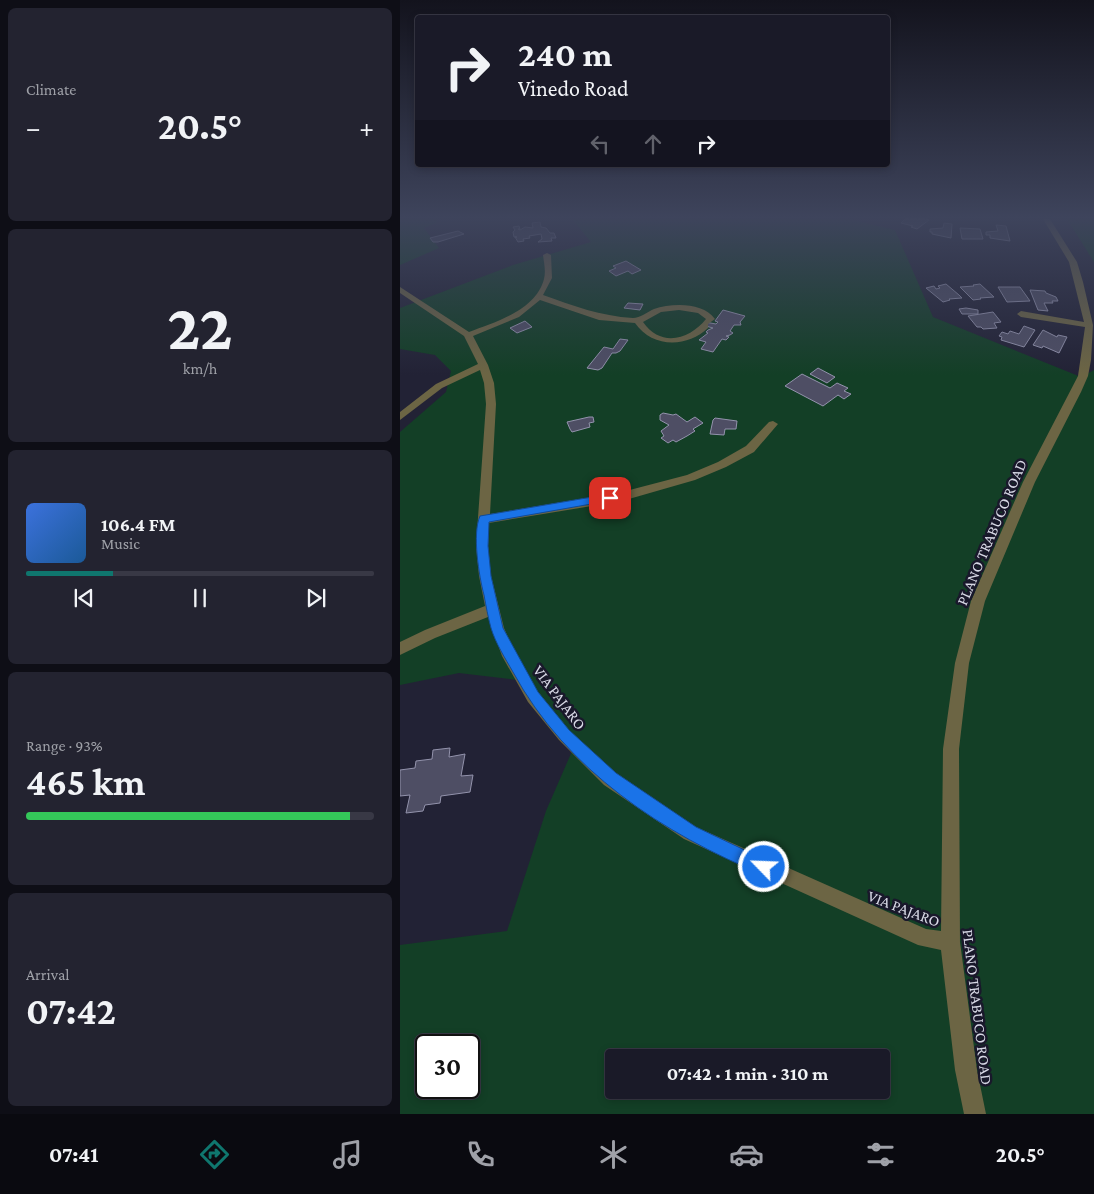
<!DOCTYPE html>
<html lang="en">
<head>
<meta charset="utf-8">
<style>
	:root { --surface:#1a1a28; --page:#232330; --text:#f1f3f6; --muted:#9fa1a8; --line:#383845; --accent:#0f766e }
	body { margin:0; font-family:"Crimson Pro",serif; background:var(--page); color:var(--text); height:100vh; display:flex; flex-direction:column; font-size:19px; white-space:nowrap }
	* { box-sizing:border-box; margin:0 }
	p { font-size:16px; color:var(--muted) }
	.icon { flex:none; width:28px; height:28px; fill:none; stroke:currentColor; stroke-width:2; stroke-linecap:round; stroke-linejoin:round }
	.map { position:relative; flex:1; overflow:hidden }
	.panel { display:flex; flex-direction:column; gap:8px; padding:8px; background:#0e0e16; width:400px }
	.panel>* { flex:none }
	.top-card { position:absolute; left:15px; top:15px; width:475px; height:152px; border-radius:5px; box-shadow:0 2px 8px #0003,0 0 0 1px var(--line); background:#1a1a28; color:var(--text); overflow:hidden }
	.speed { position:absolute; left:15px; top:1034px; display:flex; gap:10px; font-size:25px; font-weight:700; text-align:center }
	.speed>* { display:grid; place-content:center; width:65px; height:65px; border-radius:50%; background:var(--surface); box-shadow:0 2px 8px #0003,0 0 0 1px var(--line); line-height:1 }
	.speed .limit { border:2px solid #111; border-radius:8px; background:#fff; color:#111 }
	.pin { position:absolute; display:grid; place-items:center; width:42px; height:42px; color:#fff; margin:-21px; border-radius:10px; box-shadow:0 2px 8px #0006 }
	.me { position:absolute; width:55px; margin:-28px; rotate:294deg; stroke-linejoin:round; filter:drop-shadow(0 0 4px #0008) }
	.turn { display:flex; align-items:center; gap:18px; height:105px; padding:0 20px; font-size:22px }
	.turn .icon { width:65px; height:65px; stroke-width:2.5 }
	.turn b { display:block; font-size:35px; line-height:42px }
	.lanes { display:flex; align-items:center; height:48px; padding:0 20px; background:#0003; justify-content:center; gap:25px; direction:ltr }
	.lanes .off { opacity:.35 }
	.big { font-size:38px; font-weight:700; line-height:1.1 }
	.panel .widget { flex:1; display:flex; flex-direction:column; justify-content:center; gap:8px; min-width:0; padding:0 18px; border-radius:8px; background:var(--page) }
	.panel .dial { align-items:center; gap:0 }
	.dial b { font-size:65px; line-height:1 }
	.song { display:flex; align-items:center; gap:15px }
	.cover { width:60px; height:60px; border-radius:8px; background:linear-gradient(135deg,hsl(220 70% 55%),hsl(210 70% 35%)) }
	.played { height:5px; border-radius:2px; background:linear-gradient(90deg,var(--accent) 25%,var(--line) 25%) }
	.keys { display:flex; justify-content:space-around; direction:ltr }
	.heat { display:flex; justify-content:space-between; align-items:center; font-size:28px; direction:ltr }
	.charge { height:8px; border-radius:4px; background:linear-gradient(90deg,#34c759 93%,var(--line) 0) }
	.trip { position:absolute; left:205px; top:1049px; width:285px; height:50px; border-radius:5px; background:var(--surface); box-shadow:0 2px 8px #0003,0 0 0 1px var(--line); font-weight:700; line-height:50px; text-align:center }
	.tab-bar { display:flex; height:80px; justify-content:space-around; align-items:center; background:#0a0a10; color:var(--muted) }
	.tab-bar .icon { width:35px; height:35px }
	.tab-bar .current { color:var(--accent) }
	.tab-bar b { font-size:22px; color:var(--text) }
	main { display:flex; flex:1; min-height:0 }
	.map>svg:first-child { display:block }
	.green { fill:#133f26; fill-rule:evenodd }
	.building { fill:#4e4e64; stroke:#9393ac }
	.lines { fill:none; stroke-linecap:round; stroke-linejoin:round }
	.minor { fill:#6c6544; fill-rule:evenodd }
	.route { fill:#1a73e8; stroke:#114b97 }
	.labels { text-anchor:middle; stroke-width:5; stroke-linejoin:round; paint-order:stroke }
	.street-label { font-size:16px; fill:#d7d8e5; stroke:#19182b }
</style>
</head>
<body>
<main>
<section class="panel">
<div class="widget"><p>Climate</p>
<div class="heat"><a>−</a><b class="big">20.5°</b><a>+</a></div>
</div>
<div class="widget dial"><b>22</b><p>km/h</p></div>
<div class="widget">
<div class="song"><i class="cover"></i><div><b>106.4 FM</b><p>Music</p></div></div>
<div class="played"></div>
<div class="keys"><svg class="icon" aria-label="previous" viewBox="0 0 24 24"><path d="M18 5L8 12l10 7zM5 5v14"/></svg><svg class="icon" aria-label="pause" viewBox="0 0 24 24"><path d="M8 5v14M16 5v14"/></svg><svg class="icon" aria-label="next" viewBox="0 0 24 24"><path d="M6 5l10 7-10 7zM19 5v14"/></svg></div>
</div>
<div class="widget"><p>Range · 93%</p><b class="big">465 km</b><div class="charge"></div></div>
<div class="widget"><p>Arrival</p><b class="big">07:42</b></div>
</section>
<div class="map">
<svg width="694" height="1114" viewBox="0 0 694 1114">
	<rect width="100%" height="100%" fill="#222235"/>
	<path class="green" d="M 0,219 L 37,219 L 36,223 L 24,228 L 39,248 L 0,265 Z
		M 172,219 L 449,219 L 495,230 L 533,317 L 681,377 L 694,370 L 694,1114 L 0,1114 L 0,945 L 107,931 L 146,811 L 176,742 L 152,708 L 118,680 L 59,673 L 0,685 L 0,432 L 46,392 L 51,371 L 35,355 L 0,349 L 0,308 L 113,265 L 191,242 ZM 26,1045 L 69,1045 L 69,1088 L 26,1088 ZM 214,1058 L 481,1058 L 481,1090 L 214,1090 Z
		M 667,219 L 694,219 L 694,262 Z"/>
	<path class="building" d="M 505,219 L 527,219 L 529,220 L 517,229 L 511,227 L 513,226 L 501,223 Z
		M 140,222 L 141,227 L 146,228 L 150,233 L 154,233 L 156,238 L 151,238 L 152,241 L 138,242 L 142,239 L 141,234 L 129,236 L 130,238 L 123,239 L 124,241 L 118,242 L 115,237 L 117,237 L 114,237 L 113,232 L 115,230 L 113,227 L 119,226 L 120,229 L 118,229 L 120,230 L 125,227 L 133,228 L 132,223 Z
		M 544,223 L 552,224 L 551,238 L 532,234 L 532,232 L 530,232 L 530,229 L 543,228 Z
		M 596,225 L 606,226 L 610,241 L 590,238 L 590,235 L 586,235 L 586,232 L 598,231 Z
		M 560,228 L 580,229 L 583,239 L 562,239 Z
		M 58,231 L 64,234 L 38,242 L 33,242 L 30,238 Z
		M 226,261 L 241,270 L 232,274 L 228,271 L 216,276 L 209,271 L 216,268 L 213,266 Z
		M 546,284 L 559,295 L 562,298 L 549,299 L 550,300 L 543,302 L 526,288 L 534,286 L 536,289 L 540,288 L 538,286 Z
		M 580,284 L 594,297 L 580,298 L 581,299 L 573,300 L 560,287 L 574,286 L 573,285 Z
		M 598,287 L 620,287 L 630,301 L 607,302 Z
		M 630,290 L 645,291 L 646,293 L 656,297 L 658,301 L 652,301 L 653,303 L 644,303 L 648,311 L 638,310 Z
		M 228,303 L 243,304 L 240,310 L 224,308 Z
		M 566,308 L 578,310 L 578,314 L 562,314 L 559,309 Z
		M 323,310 L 345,316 L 340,322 L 341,325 L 334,325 L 330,331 L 333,333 L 330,335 L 326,336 L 329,337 L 326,340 L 322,339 L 313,352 L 301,349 L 306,342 L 299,340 L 308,333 L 306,332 L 308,330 L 313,328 L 302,325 L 305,322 L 316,324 L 318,322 L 315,321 Z
		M 593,312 L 601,322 L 594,323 L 597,328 L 583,329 L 581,327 L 577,327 L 568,316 Z
		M 125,321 L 132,327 L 117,333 L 110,328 Z
		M 624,326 L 635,330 L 624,347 L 601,340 L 602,337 L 599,336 L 602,332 L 608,334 L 610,331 L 619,334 Z
		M 643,330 L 657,337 L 658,335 L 667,337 L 659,353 L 643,346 L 642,348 L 633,345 Z
		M 220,339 L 228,340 L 220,351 L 216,353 L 212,353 L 202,368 L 198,370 L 187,368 L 204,347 L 213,349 Z
		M 418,368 L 435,377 L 427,383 L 410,374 Z
		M 402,374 L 430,388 L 437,383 L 448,388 L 444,391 L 451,394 L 444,399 L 438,395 L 423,406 L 385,386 Z
		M 263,413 L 273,415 L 276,414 L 287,422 L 295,417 L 303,423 L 293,429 L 295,431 L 287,436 L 276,442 L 273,440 L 268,443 L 261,438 L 264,436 L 261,431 L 269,425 L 260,420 L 260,415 Z
		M 189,417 L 193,417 L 194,422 L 189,423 L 190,427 L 172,432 L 170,429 L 167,422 Z
		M 315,418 L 337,421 L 336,429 L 325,429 L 324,435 L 310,434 L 313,420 Z
		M 50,748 L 49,757 L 65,754 L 61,776 L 73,775 L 70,792 L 41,796 L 40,803 L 25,805 L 23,811 L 6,813 L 10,795 L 0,796 L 0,770 L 15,768 L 16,761 L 32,759 L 33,750 Z"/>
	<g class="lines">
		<path class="minor" d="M 643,219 L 650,219 L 677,262 L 683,282 L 693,325 L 691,360 L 688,376 L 681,392 L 635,482 L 585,601 L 569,663 L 559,749 L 560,942 L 577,1070 L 586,1114 L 564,1114 L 555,1070 L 541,950 L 518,945 L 284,839 L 204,785 L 159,740 L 128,702 L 102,656 L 88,617 L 35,638 L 0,655 L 0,642 L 25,630 L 85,606 L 79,576 L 76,546 L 86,404 L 84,383 L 80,370 L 42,388 L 0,420 L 0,412 L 36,384 L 78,364 L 64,336 L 0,293 L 0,287 L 69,332 C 96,322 136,310 144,279 C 146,271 144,263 143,255 L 147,253 L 151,255 L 152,278 L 143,295 C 174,306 200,316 233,318 C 240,318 247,312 254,309 C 272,303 303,302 315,319 L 308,324 L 308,328 C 287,348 252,348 235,323 L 199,320 L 140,300 L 119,317 L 73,336 L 88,365 L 94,383 L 96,404 L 90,514 L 222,492 L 287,475 L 318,462 L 346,446 L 369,422 L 373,421 L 378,424 L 354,452 L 326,467 L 295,480 L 222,501 L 89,523 L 88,546 L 91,576 L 104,628 L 113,649 L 138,692 L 169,730 L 216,773 L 296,827 L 526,929 L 541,931 L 543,749 L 555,663 L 571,601 L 623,482 L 678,376 L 685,327 L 621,317 L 617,314 L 621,311 L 684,322 L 669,262 ZM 279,310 L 298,313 L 306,319 C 291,338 262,349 243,322 L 261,312 Z"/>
	</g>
	<linearGradient id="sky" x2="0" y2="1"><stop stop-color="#13131d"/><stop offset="0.58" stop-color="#3e445c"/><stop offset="1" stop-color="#3e445c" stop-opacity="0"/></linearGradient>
	<rect width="694" height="375" fill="url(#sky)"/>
	<path class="route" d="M 210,494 L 215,498 L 214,500 L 89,522 L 88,546 L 91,576 L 103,628 L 138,692 L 169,730 L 216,773 L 296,827 L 370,862 L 372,867 L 370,873 L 364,875 C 263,834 166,770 113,672 C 105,658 96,644 91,628 C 88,617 86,606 84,595 C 79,576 72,534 80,516 Z"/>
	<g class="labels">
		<g class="street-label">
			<text transform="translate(591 532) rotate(-67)" y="6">PLANO TRABUCO ROAD</text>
			<text transform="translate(160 697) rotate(53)" y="6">VIA PAJARO</text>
			<text transform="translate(504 908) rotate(21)" y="6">VIA PAJARO</text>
			<text transform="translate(578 1007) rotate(83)" y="6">PLANO TRABUCO ROAD</text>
		</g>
	</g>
</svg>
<div class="speed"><div class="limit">30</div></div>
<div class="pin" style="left:210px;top:498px;background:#d93025"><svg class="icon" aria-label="arrive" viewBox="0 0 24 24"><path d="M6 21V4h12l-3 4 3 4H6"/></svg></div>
<svg class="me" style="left:364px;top:867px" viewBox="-20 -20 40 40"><circle r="17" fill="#1a73e8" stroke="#fff" stroke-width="3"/><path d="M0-11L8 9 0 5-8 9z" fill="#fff"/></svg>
<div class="trip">07:42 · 1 min · 310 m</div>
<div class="top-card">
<div class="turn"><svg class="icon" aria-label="right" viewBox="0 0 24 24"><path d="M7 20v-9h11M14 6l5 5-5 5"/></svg><div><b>240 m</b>Vinedo Road</div></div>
<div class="lanes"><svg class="icon off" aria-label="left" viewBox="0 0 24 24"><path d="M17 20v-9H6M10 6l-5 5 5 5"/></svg><svg class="icon off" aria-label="ahead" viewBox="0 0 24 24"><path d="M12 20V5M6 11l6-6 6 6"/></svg><svg class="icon" aria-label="right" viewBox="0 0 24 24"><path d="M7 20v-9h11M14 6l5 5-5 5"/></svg></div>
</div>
</div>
</main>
<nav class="tab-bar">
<b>07:41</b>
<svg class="icon current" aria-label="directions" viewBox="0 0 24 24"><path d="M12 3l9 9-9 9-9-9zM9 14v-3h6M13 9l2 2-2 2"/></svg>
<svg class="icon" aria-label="music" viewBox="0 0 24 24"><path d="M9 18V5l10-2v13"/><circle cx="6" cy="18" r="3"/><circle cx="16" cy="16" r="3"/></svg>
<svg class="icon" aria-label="phone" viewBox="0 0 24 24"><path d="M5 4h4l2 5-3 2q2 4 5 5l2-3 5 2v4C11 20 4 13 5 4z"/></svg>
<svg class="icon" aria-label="climate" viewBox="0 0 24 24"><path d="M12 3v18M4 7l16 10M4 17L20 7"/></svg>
<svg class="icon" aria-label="car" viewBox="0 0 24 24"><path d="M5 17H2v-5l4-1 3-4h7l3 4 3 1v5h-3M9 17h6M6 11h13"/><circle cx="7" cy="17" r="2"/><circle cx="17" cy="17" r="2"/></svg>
<svg class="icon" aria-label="filters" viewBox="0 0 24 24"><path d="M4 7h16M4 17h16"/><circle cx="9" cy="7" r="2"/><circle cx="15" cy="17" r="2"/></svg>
<b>20.5°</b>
</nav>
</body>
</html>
